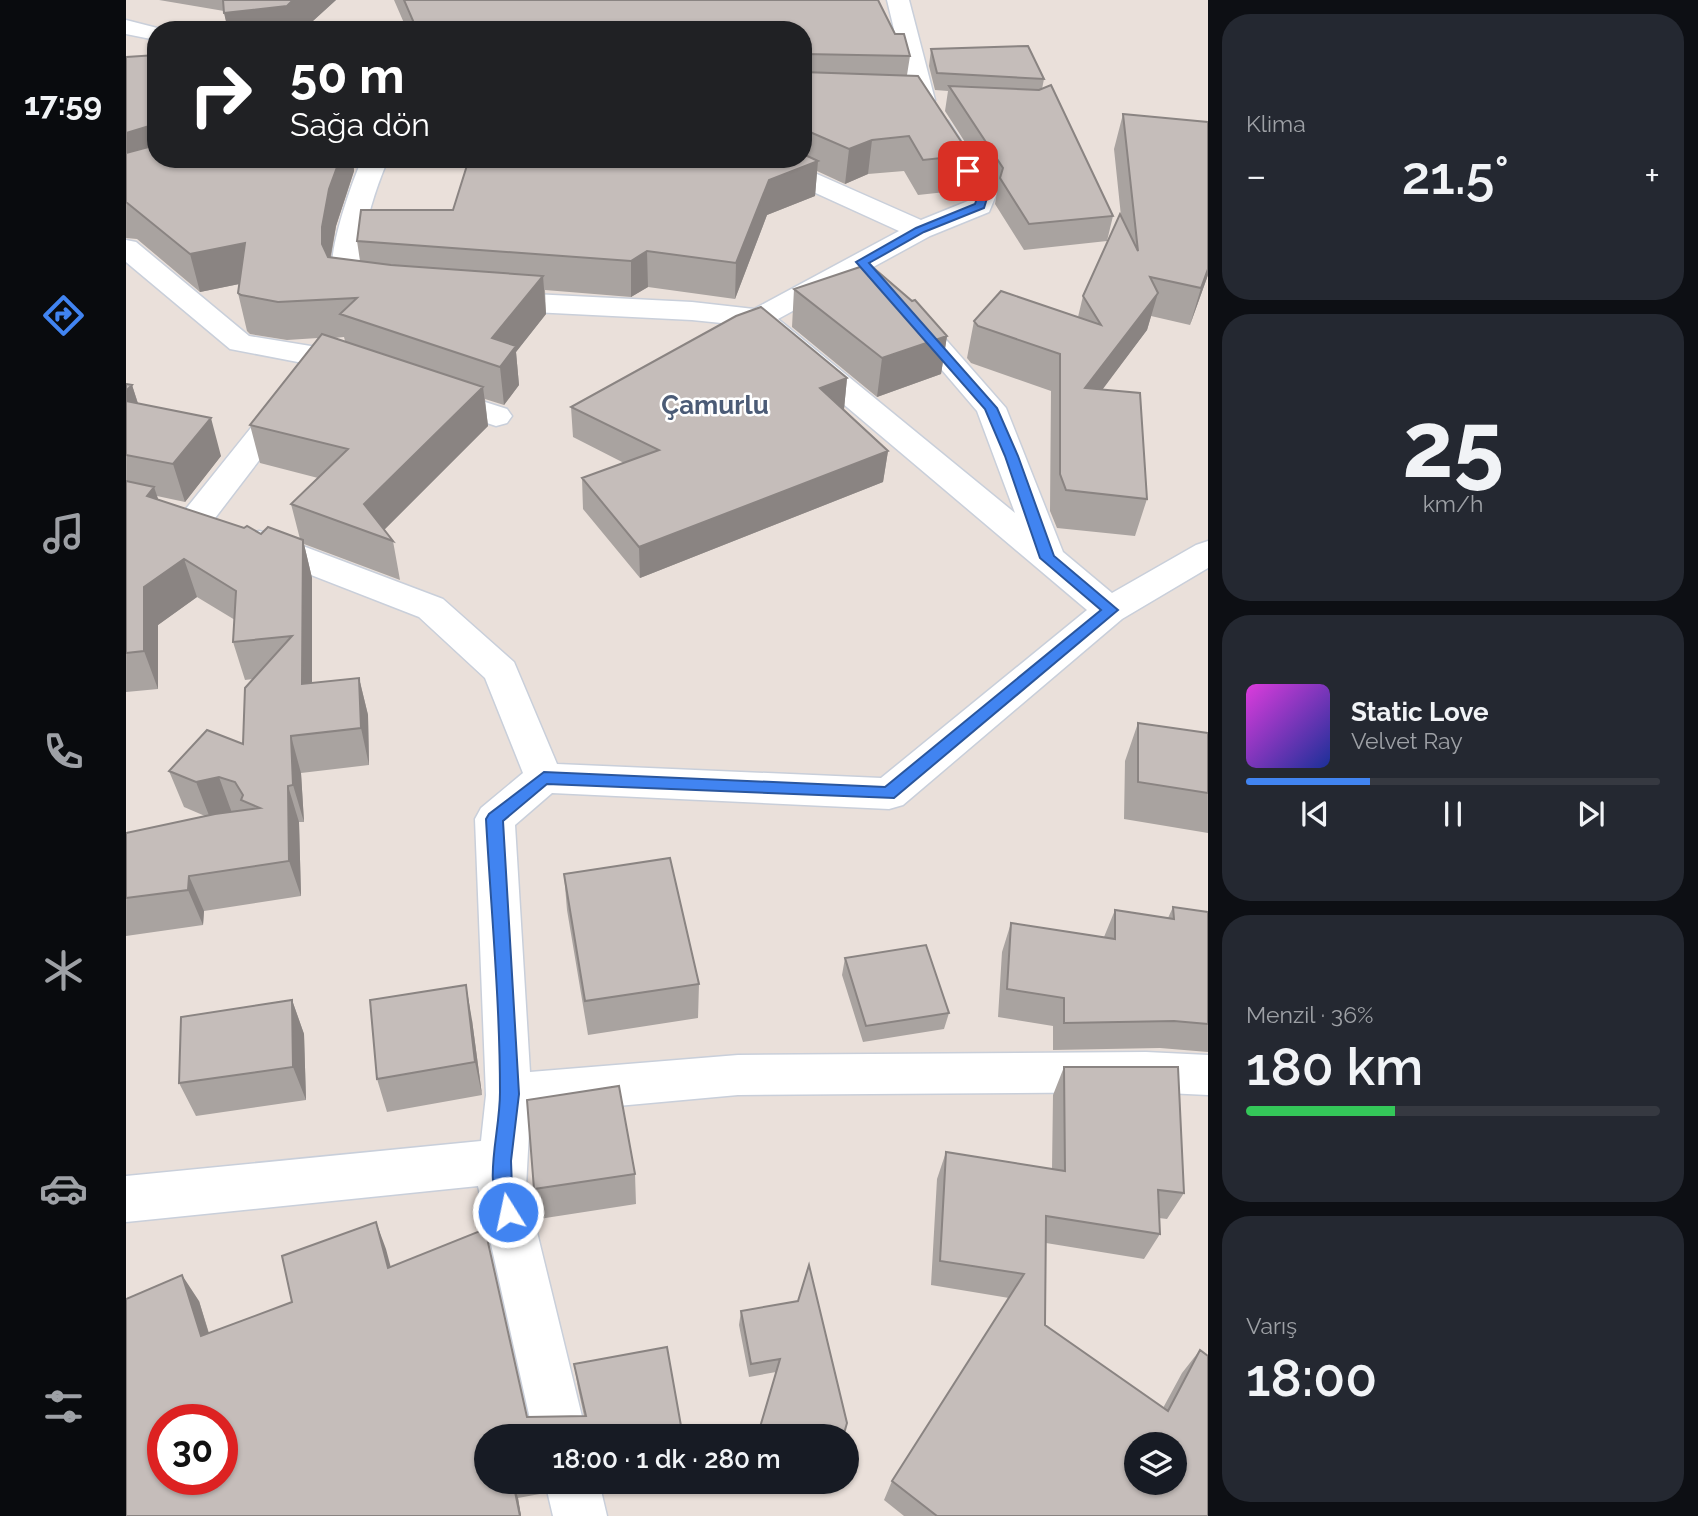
<!DOCTYPE html>
<html lang="tr">
<head>
<meta charset="utf-8">
<style>
	:root { --surface:#171b24; --page:#242831; --text:#f1f3f6; --muted:#9ea1a6; --line:#363941; --accent:#4184f1 }
	body { margin:0; font-family:Raleway,sans-serif; background:var(--page); color:var(--text); height:100vh; display:flex; flex-direction:column; font-size:26px; white-space:nowrap }
	* { box-sizing:border-box; margin:0 }
	p { font-size:23px; color:var(--muted) }
	.icon { flex:none; width:38px; height:38px; fill:none; stroke:currentColor; stroke-width:2; stroke-linecap:round; stroke-linejoin:round }
	.map { position:relative; flex:1; overflow:hidden }
	.sheet { display:flex; flex-direction:column; gap:14px; padding:14px; background:#0d0f14; width:490px }
	.sheet>* { flex:none }
	.banner { position:absolute; left:21px; top:21px; width:665px; height:147px; border-radius:28px; box-shadow:0 2px 5px #0004; background:#202124; color:#fff; overflow:hidden }
	.controls { position:absolute; left:998px; top:1432px; display:grid; gap:14px }
	.controls a { display:grid; place-items:center; width:63px; height:63px; border-radius:50%; background:var(--surface); box-shadow:0 2px 5px #0004; font-size:35px }
	.speed { position:absolute; left:21px; top:1404px; display:flex; gap:14px; font-size:35px; font-weight:700; text-align:center }
	.speed>* { display:grid; place-content:center; width:91px; height:91px; border-radius:50%; background:var(--surface); box-shadow:0 2px 5px #0004; line-height:1 }
	.speed .limit { border:10px solid #d22; background:#fff; color:#111 }
	.pin { position:absolute; display:grid; place-items:center; width:60px; height:60px; color:#fff; margin:-30px; border-radius:14px; box-shadow:0 4px 10px #0006 }
	.me { position:absolute; width:77px; margin:-38px; rotate:350deg; stroke-linejoin:round; filter:drop-shadow(0 0 5px #0008) }
	.turn { display:flex; align-items:center; gap:24px; height:147px; padding:0 28px; font-size:32px }
	.turn .icon { width:91px; height:91px; stroke-width:2.5 }
	.turn b { display:block; font-size:49px; line-height:60px }
	.big { font-size:52px; font-weight:600; line-height:1.1 }
	.sheet .widget { flex:1; display:flex; flex-direction:column; justify-content:center; gap:10px; min-width:0; padding:0 24px; border-radius:28px; background:var(--page) }
	.sheet .dial { align-items:center; gap:0 }
	.dial b { font-size:91px; line-height:1 }
	.song { display:flex; align-items:center; gap:21px }
	.cover { width:84px; height:84px; border-radius:10px; background:linear-gradient(135deg,hsl(300 70% 55%),hsl(230 70% 35%)) }
	.played { height:7px; border-radius:4px; background:linear-gradient(90deg,var(--accent) 30%,var(--line) 30%) }
	.keys { display:flex; justify-content:space-around; direction:ltr }
	.heat { display:flex; justify-content:space-between; align-items:center; font-size:38px; direction:ltr }
	.charge { height:10px; border-radius:5px; background:linear-gradient(90deg,#34c759 36%,var(--line) 0) }
	.trip { position:absolute; left:348px; top:1424px; width:385px; height:70px; border-radius:35px; background:var(--surface); box-shadow:0 2px 5px #0004; font-weight:600; line-height:70px; text-align:center }
	main { display:flex; flex:1; min-height:0 }
	.menu { display:flex; flex-direction:column; width:126px; justify-content:space-around; align-items:center; background:#090b0e; color:var(--muted) }
	.menu .icon { width:49px; height:49px }
	.menu .on { color:var(--accent) }
	.menu b { font-size:32px; color:var(--text) }
	.map>svg:first-child { display:block }
	.lines { fill:none; stroke-linecap:round; stroke-linejoin:round }
	.minor-casing { stroke:#c9cfda; stroke-width:3 }
	.minor { fill:#fff; fill-rule:evenodd }
	.wall { fill:#a9a3a0; fill-rule:evenodd }
	.shaded-wall { fill:#8a8482 }
	.building { fill:#c5bdba; stroke:#8a8482; stroke-width:2; fill-rule:evenodd }
	.route { fill:#4184f1; stroke:#2a569d; stroke-width:2 }
	.labels { text-anchor:middle; stroke-width:5; stroke-linejoin:round; paint-order:stroke }
	.district-label { font-size:26px; font-weight:bold; fill:#4b5b76; stroke:#fff }
</style>
</head>
<body>
<main>
<nav class="menu">
<b>17:59</b>
<svg class="icon on" aria-label="directions" viewBox="0 0 24 24"><path d="M12 3l9 9-9 9-9-9zM9 14v-3h6M13 9l2 2-2 2"/></svg>
<svg class="icon" aria-label="music" viewBox="0 0 24 24"><path d="M9 18V5l10-2v13"/><circle cx="6" cy="18" r="3"/><circle cx="16" cy="16" r="3"/></svg>
<svg class="icon" aria-label="phone" viewBox="0 0 24 24"><path d="M5 4h4l2 5-3 2q2 4 5 5l2-3 5 2v4C11 20 4 13 5 4z"/></svg>
<svg class="icon" aria-label="climate" viewBox="0 0 24 24"><path d="M12 3v18M4 7l16 10M4 17L20 7"/></svg>
<svg class="icon" aria-label="car" viewBox="0 0 24 24"><path d="M5 17H2v-5l4-1 3-4h7l3 4 3 1v5h-3M9 17h6M6 11h13"/><circle cx="7" cy="17" r="2"/><circle cx="17" cy="17" r="2"/></svg>
<svg class="icon" aria-label="filters" viewBox="0 0 24 24"><path d="M4 7h16M4 17h16"/><circle cx="9" cy="7" r="2"/><circle cx="15" cy="17" r="2"/></svg>
</nav>
<div class="map">
<svg width="1082" height="1516" viewBox="0 0 1082 1516">
	<rect width="100%" height="100%" fill="#eae0da"/>
	<g class="lines">
		<defs>
			<path id="minor" d="M 761,0 L 783,0 L 809,100 L 806,105 L 797,107 L 677,104 L 677,90 L 783,92 Z
				M 0,20 L 39,30 L 30,30 L 30,40 L 0,34 Z
				M 813,119 L 822,121 L 870,195 L 863,212 L 804,236 L 652,319 L 889,513 L 851,411 L 769,315 L 773,309 L 783,306 L 793,309 L 880,408 L 937,552 L 986,593 L 1070,545 L 1082,541 L 1082,568 L 996,619 L 777,805 L 763,809 L 426,793 L 389,825 L 404,1072 L 612,1055 L 1020,1052 L 1082,1055 L 1082,1095 L 1020,1092 L 612,1095 L 404,1114 L 400,1187 L 461,1437 L 408,1437 L 352,1186 L 0,1222 L 0,1176 L 355,1141 L 360,1095 L 349,819 L 355,808 L 397,773 L 359,678 L 293,617 L 121,550 L 116,542 L 121,534 L 133,531 L 145,534 L 317,599 L 388,662 L 431,764 L 755,778 L 961,610 L 625,326 L 566,320 L 367,310 L 357,307 L 353,301 L 357,295 L 367,292 L 566,302 L 628,309 L 773,231 L 626,164 L 622,159 L 657,159 L 795,220 L 842,201 L 844,195 L 801,126 L 804,121 Z
				M 236,159 L 262,159 C 246,198 234,237 234,279 L 254,283 L 258,289 L 254,295 L 244,298 L 210,292 C 194,269 225,185 236,159 Z
				M 0,240 L 10,242 L 123,336 L 197,348 L 208,351 L 212,357 L 83,526 L 71,529 L 59,526 L 54,518 L 59,510 L 177,363 L 104,349 L 0,262 Z
				M 312,387 L 381,409 L 386,416 L 381,423 L 370,426 L 301,403 L 297,396 L 301,389 Z
				M 419,1482 L 473,1482 L 481,1516 L 427,1516 Z"/>
		</defs>
		<use href="#minor" class="minor-casing"/>
		<use href="#minor" class="minor"/>
	</g>
	<path class="wall" d="M 33,0 L 210,0 L 177,30 L 102,30 L 98,11 Z
		M 268,0 L 752,0 L 769,34 L 784,56 L 781,75 L 844,155 L 838,190 L 792,195 L 778,171 L 742,174 L 719,184 L 691,171 L 689,196 L 641,215 L 609,299 L 522,287 L 505,297 L 419,290 L 420,314 L 390,352 L 393,385 L 378,405 L 359,399 L 362,426 L 258,530 L 267,541 L 274,580 L 178,544 L 186,578 L 186,683 L 233,678 L 242,715 L 243,765 L 175,773 L 178,822 L 173,822 L 175,896 L 78,911 L 77,925 L 0,936 L 0,833 L 79,816 L 58,807 L 43,771 L 117,744 L 127,679 L 119,680 L 107,642 L 109,620 L 71,597 L 32,625 L 32,689 L 0,692 L 0,384 L 6,385 L 12,403 L 95,456 L 59,502 L 31,496 L 32,500 L 135,534 L 174,539 L 165,504 L 192,478 L 134,463 L 124,425 L 192,338 L 161,340 L 124,334 L 121,331 L 112,293 L 113,284 L 74,292 L 11,239 L 0,238 L 0,57 L 30,159 L 227,159 L 228,171 L 210,226 L 205,257 L 234,261 L 231,241 L 327,210 L 677,159 L 677,30 L 281,30 ZM 218,337 L 219,341 L 208,338 Z
		M 805,49 L 918,79 L 916,89 L 987,216 L 981,241 L 898,250 L 869,204 L 871,192 L 819,111 L 822,91 L 809,90 L 803,66 Z
		M 997,114 L 1082,122 L 1082,275 L 1064,325 L 1025,316 L 1021,330 L 976,389 L 1021,499 L 1009,536 L 931,528 L 924,511 L 925,391 L 845,363 L 841,358 L 848,321 L 952,317 L 957,296 L 995,216 L 988,149 Z
		M 668,289 L 821,336 L 815,374 L 751,397 L 666,327 Z
		M 721,378 L 718,409 L 717,409 L 762,451 L 757,482 L 514,578 L 457,509 L 456,478 L 498,463 L 447,437 L 445,407 Z
		M 1012,723 L 1082,733 L 1082,833 L 998,819 L 999,761 Z
		M 438,874 L 573,984 L 572,1018 L 462,1035 L 441,910 Z
		M 1047,907 L 1082,912 L 1082,1052 L 1034,1048 L 927,1050 L 927,1026 L 872,1017 L 876,952 L 885,923 L 978,937 L 989,910 L 1042,918 Z
		M 719,958 L 823,1013 L 818,1029 L 737,1042 L 716,975 Z
		M 166,1000 L 178,1034 L 180,1100 L 70,1116 L 53,1083 Z
		M 346,1020 L 356,1095 L 261,1112 L 251,1079 Z
		M 938,1067 L 1058,1193 L 1041,1219 L 1033,1218 L 1034,1234 L 1018,1259 L 920,1243 L 919,1325 L 1037,1408 L 1056,1373 L 1074,1350 L 1082,1516 L 778,1516 L 758,1500 L 766,1481 L 883,1298 L 805,1285 L 811,1179 L 820,1152 L 926,1169 L 927,1095 Z
		M 509,1174 L 510,1204 L 413,1219 L 408,1189 Z
		M 250,1222 L 264,1267 L 401,1417 L 458,1416 L 452,1388 L 448,1364 L 557,1437 L 360,1437 L 360,1482 L 417,1482 L 419,1493 L 392,1498 L 395,1516 L 0,1516 L 73,1301 L 83,1333 L 166,1302 Z
		M 615,1311 L 717,1437 L 631,1437 L 650,1372 L 623,1377 L 613,1325 Z"/>
	<path class="shaded-wall" d="M 167,0 L 210,0 L 177,30 L 102,30 L 98,13 Z
		M 679,54 L 677,85 L 677,56 Z
		M 30,124 L 30,159 L 0,172 L 0,133 Z
		M 746,140 L 742,174 L 719,184 L 723,149 Z
		M 214,159 L 227,159 L 228,171 L 210,226 L 203,265 L 196,244 L 196,227 L 203,189 Z
		M 692,161 L 689,196 L 641,215 L 609,299 L 610,263 L 643,180 Z
		M 119,243 L 128,281 L 74,292 L 64,254 Z
		M 521,251 L 522,287 L 505,297 L 505,261 Z
		M 1082,269 L 1082,275 L 1064,325 L 1075,288 Z
		M 417,276 L 420,314 L 390,352 L 393,385 L 378,405 L 374,367 L 366,338 Z
		M 1032,293 L 1021,330 L 950,425 L 959,388 Z
		M 821,336 L 815,374 L 751,397 L 756,358 Z
		M 721,378 L 718,409 L 691,418 L 694,388 Z
		M 6,385 L 18,423 L 0,421 L 0,391 Z
		M 357,387 L 362,426 L 252,536 L 238,504 Z
		M 85,418 L 95,456 L 59,502 L 47,464 Z
		M 762,451 L 757,482 L 514,578 L 513,547 Z
		M 28,487 L 41,525 L 21,496 Z
		M 177,540 L 186,578 L 186,721 L 176,684 Z
		M 58,559 L 71,597 L 32,625 L 32,689 L 18,651 L 18,587 Z
		M 233,678 L 242,715 L 243,765 L 235,728 Z
		M 165,736 L 175,773 L 178,822 L 167,785 Z
		M 93,777 L 106,813 L 84,818 L 70,782 Z
		M 162,786 L 173,822 L 175,896 L 163,861 Z
		M 63,876 L 78,911 L 77,925 L 62,890 Z
		M 340,985 L 346,1020 L 356,1095 L 349,1062 Z
		M 166,1000 L 178,1034 L 180,1100 L 167,1067 Z
		M 250,1222 L 260,1249 L 272,1294 L 262,1268 Z
		M 56,1275 L 73,1301 L 91,1361 L 75,1336 Z
		M 387,1482 L 392,1498 L 395,1516 L 394,1516 Z"/>
	<path class="building" d="M 97,0 L 167,0 L 161,6 L 98,13 Z
		M 278,0 L 752,0 L 769,34 L 778,34 L 784,56 L 679,54 L 677,56 L 677,30 L 291,30 Z
		M 902,46 L 918,79 L 811,73 L 805,49 Z
		M 30,55 L 30,124 L 0,133 L 0,57 Z
		M 677,67 L 677,72 L 792,76 L 844,155 L 797,160 L 783,136 L 746,140 L 723,149 L 677,129 Z
		M 925,85 L 987,216 L 903,224 L 874,178 L 877,168 L 823,86 L 913,90 Z
		M 997,114 L 1082,122 L 1082,269 L 1075,288 L 1024,277 L 1032,293 L 959,388 L 1014,393 L 1021,499 L 940,490 L 934,474 L 934,354 L 852,326 L 848,321 L 875,291 L 975,325 L 957,296 L 994,214 L 1012,251 Z
		M 30,145 L 30,159 L 214,159 L 203,189 L 196,227 L 196,244 L 202,257 L 265,265 L 417,276 L 366,338 L 390,346 L 374,367 L 214,314 L 231,298 L 152,302 L 115,295 L 112,293 L 119,243 L 64,254 L 0,202 L 0,153 Z
		M 677,154 L 692,161 L 643,180 L 610,263 L 521,251 L 505,261 L 231,241 L 235,210 L 327,210 L 343,159 L 677,159 Z
		M 743,264 L 786,301 L 789,300 L 821,336 L 756,358 L 668,289 Z
		M 635,307 L 721,378 L 694,388 L 762,451 L 513,547 L 456,478 L 533,450 L 445,407 L 610,316 Z
		M 196,334 L 357,387 L 238,504 L 267,541 L 165,504 L 222,449 L 124,425 Z
		M 0,384 L 6,385 L 0,391 Z
		M 0,401 L 85,418 L 47,464 L 0,455 Z
		M 0,481 L 28,487 L 21,496 L 118,528 L 121,526 L 135,534 L 142,527 L 177,540 L 176,684 L 233,678 L 235,728 L 165,736 L 167,785 L 162,786 L 163,861 L 63,876 L 62,890 L 0,898 L 0,833 L 89,814 L 134,808 L 115,800 L 117,795 L 109,782 L 93,777 L 70,782 L 43,771 L 81,730 L 117,744 L 119,688 L 166,636 L 107,642 L 110,591 L 58,559 L 18,587 L 18,651 L 0,653 Z
		M 1012,723 L 1082,733 L 1082,793 L 1012,782 Z
		M 544,858 L 573,984 L 459,1001 L 438,874 Z
		M 1047,907 L 1082,912 L 1082,1024 L 1048,1021 L 938,1023 L 938,998 L 881,989 L 885,923 L 989,939 L 989,910 L 1048,919 Z
		M 800,945 L 823,1013 L 740,1026 L 719,958 Z
		M 340,985 L 349,1062 L 251,1079 L 244,1000 Z
		M 166,1000 L 167,1067 L 53,1083 L 55,1017 Z
		M 938,1067 L 1052,1067 L 1058,1193 L 1032,1190 L 1034,1234 L 920,1216 L 919,1325 L 1042,1411 L 1074,1350 L 1082,1356 L 1082,1516 L 811,1516 L 766,1481 L 898,1274 L 814,1261 L 820,1152 L 939,1171 ZM 1010,1444 L 1048,1444 L 1048,1482 L 1010,1482 Z
		M 493,1086 L 509,1174 L 408,1189 L 401,1100 Z
		M 250,1222 L 262,1268 L 359,1229 L 401,1417 L 460,1416 L 448,1364 L 541,1347 L 557,1437 L 360,1437 L 360,1482 L 387,1482 L 394,1516 L 0,1516 L 0,1299 L 56,1275 L 75,1336 L 166,1302 L 156,1256 ZM 37,1419 L 96,1419 L 96,1479 L 37,1479 Z
		M 683,1265 L 721,1423 L 717,1437 L 640,1437 L 632,1434 L 654,1359 L 625,1364 L 615,1311 L 672,1301 Z"/>
	<path class="route" d="M 842,168 L 846,169 L 862,195 L 858,208 L 798,232 L 743,263 L 871,408 L 892,456 L 928,556 L 992,610 L 768,798 L 421,784 L 377,821 L 393,1094 L 385,1161 L 386,1187 L 392,1212 L 389,1219 L 382,1222 L 375,1219 C 357,1176 374,1135 374,1092 C 374,1001 365,910 360,819 L 363,814 L 418,772 L 759,787 L 975,610 L 914,558 L 879,456 L 859,409 L 730,262 L 790,228 L 849,204 L 852,195 L 837,171 Z"/>
	<g class="labels">
		<g class="district-label">
			<text x="589" y="414">Çamurlu</text>
		</g>
	</g>
</svg>
<div class="controls">
<a><svg class="icon" aria-label="layers" viewBox="0 0 24 24"><path d="M12 4l9 5-9 5-9-5zM3 14l9 5 9-5"/></svg></a>
</div>
<div class="speed"><div class="limit">30</div></div>
<div class="pin" style="left:842px;top:171px;background:#d93025"><svg class="icon" aria-label="arrive" viewBox="0 0 24 24"><path d="M6 21V4h12l-3 4 3 4H6"/></svg></div>
<svg class="me" style="left:382px;top:1212px" viewBox="-20 -20 40 40"><circle r="17" fill="#4184f1" stroke="#fff" stroke-width="3"/><path d="M0-11L8 9 0 5-8 9z" fill="#fff"/></svg>
<div class="trip">18:00 · 1 dk · 280 m</div>
<div class="banner">
<div class="turn"><svg class="icon" aria-label="right" viewBox="0 0 24 24"><path d="M7 20v-9h11M14 6l5 5-5 5"/></svg><div><b>50 m</b>Sağa dön</div></div>
</div>
</div>
<section class="sheet">
<div class="widget"><p>Klima</p>
<div class="heat"><a>−</a><b class="big">21.5°</b><a>+</a></div>
</div>
<div class="widget dial"><b>25</b><p>km/h</p></div>
<div class="widget">
<div class="song"><i class="cover"></i><div><b>Static Love</b><p>Velvet Ray</p></div></div>
<div class="played"></div>
<div class="keys"><svg class="icon" aria-label="previous" viewBox="0 0 24 24"><path d="M18 5L8 12l10 7zM5 5v14"/></svg><svg class="icon" aria-label="pause" viewBox="0 0 24 24"><path d="M8 5v14M16 5v14"/></svg><svg class="icon" aria-label="next" viewBox="0 0 24 24"><path d="M6 5l10 7-10 7zM19 5v14"/></svg></div>
</div>
<div class="widget"><p>Menzil · 36%</p><b class="big">180 km</b><div class="charge"></div></div>
<div class="widget"><p>Varış</p><b class="big">18:00</b></div>
</section>
</main>
</body>
</html>
